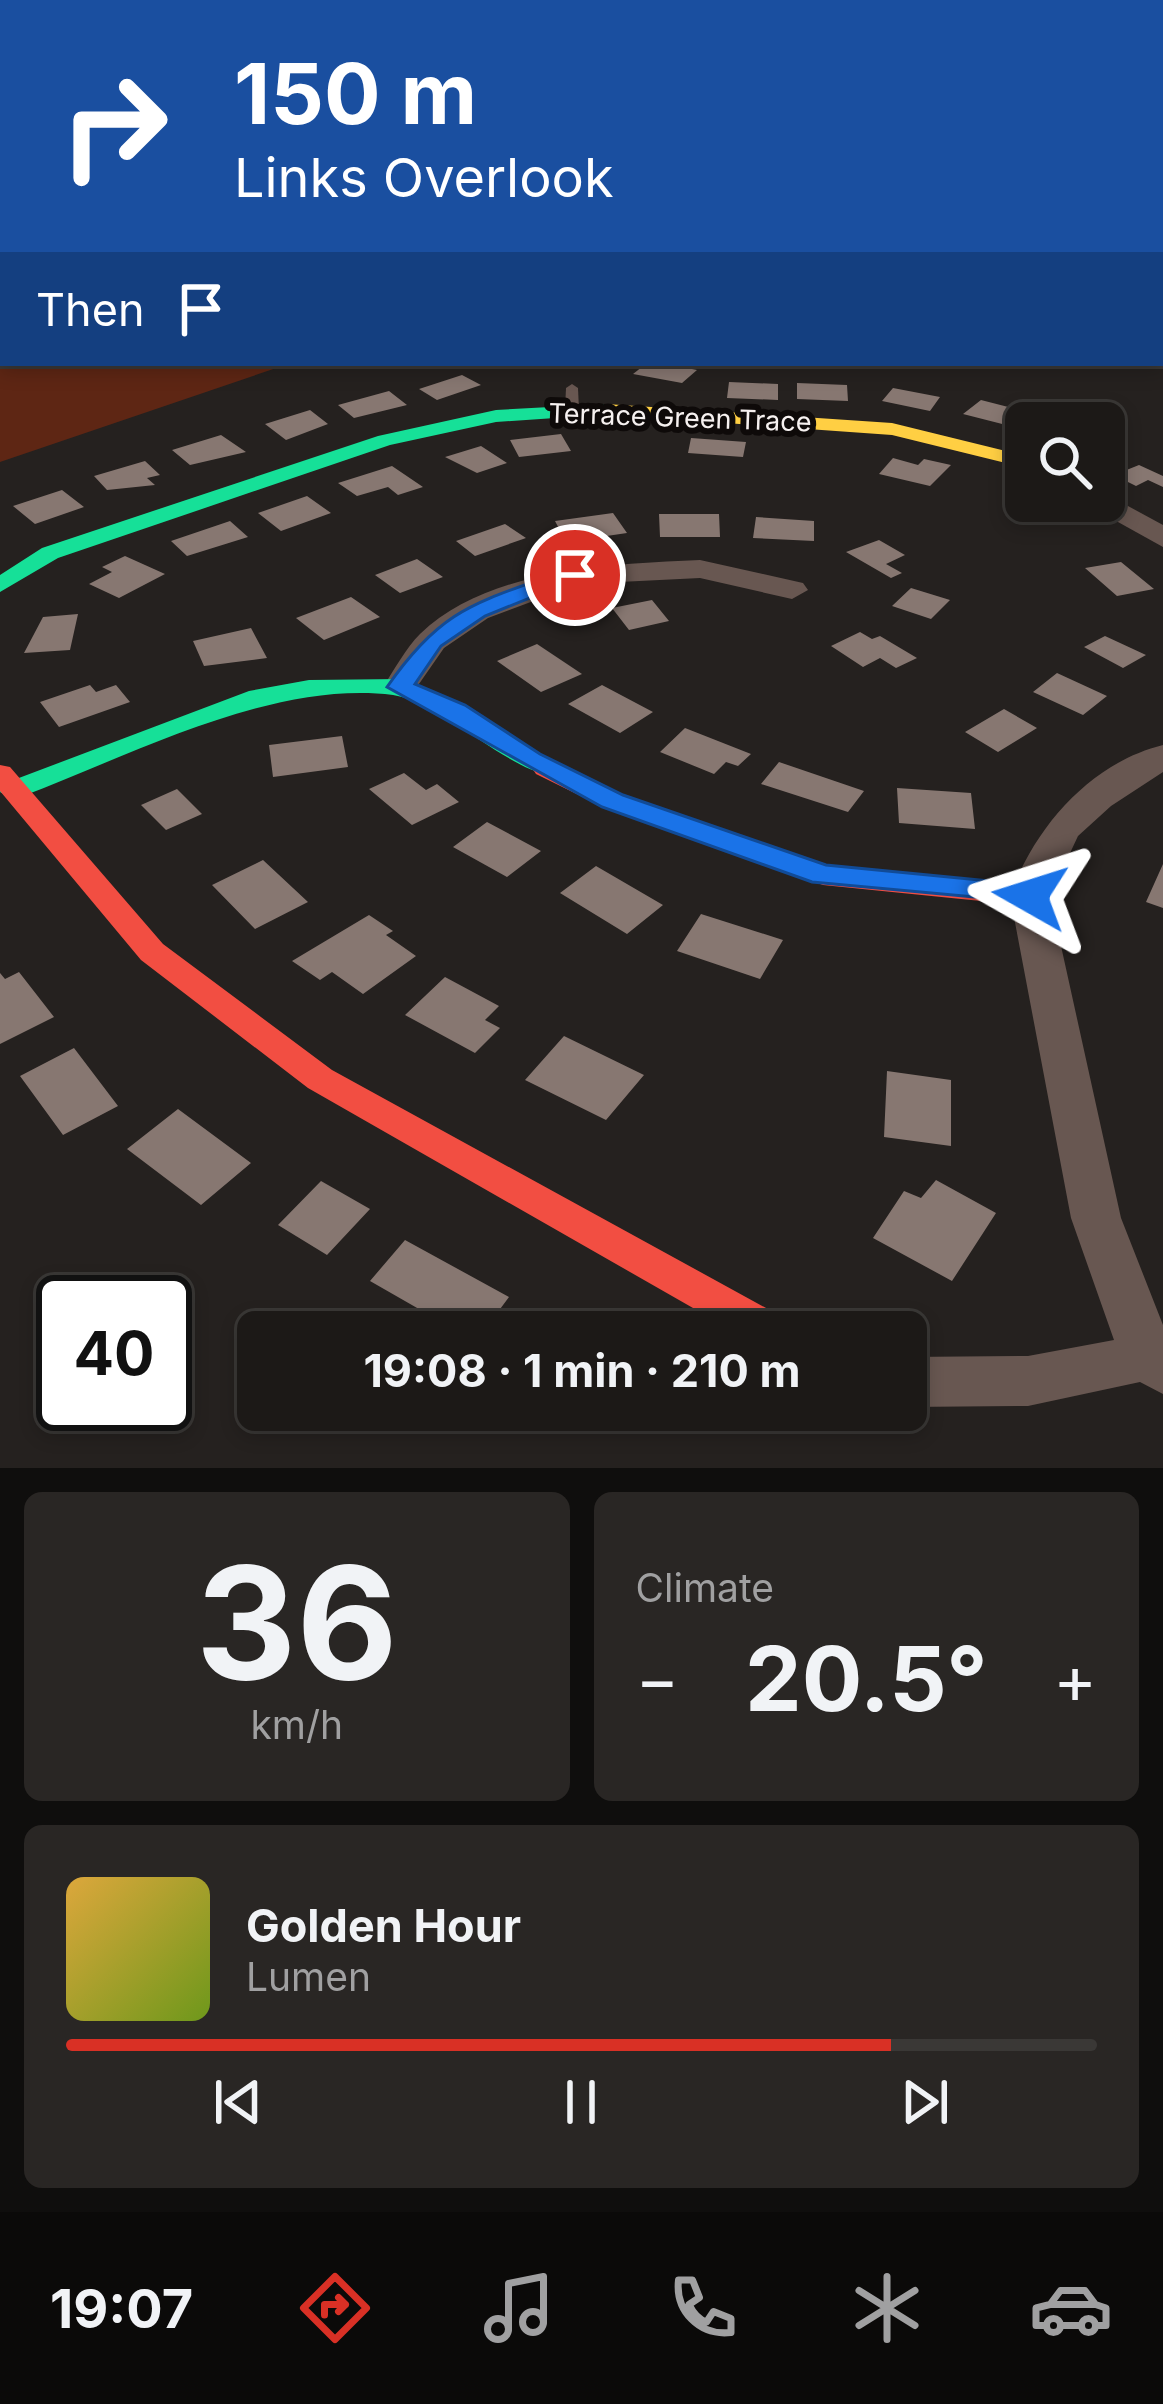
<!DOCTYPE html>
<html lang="en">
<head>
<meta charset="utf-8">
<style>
	:root { --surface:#1c1917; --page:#292624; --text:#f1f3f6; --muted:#a0a0a1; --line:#3a3836; --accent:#d93025 }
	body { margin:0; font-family:Inter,sans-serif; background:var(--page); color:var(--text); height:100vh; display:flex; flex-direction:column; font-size:45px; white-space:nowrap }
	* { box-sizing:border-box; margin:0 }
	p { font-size:39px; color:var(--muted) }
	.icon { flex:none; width:66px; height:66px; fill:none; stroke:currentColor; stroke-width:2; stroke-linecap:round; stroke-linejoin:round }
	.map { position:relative; height:1468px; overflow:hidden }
	.details { display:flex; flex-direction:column; gap:24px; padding:24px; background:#0f0e0d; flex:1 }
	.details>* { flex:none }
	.guide { position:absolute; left:0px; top:0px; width:1164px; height:366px; box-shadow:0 6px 18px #0003,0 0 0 3px var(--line); background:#1a4fa0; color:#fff; overflow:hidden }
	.fabs { position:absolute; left:1005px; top:402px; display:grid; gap:24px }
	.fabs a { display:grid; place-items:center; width:120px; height:120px; border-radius:18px; background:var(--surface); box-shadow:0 6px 18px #0003,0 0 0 3px var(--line); font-size:60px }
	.speed { position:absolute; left:36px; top:1275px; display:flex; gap:24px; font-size:60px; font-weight:700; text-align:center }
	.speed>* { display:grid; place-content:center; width:156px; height:156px; border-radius:50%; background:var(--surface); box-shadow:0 6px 18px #0003,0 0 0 3px var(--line); line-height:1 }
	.speed .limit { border:6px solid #111; border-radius:18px; background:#fff; color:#111 }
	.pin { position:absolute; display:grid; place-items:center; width:102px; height:102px; color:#fff; margin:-51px; border:6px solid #fff; border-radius:50%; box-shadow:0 3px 12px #0007 }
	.me { position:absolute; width:132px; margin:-66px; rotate:276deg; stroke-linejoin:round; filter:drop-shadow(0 0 9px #0008) }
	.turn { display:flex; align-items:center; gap:42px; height:252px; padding:0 36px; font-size:54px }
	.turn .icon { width:156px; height:156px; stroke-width:2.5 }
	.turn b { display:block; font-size:84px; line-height:102px }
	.then { display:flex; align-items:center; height:114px; padding:0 36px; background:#0003; gap:24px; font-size:45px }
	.big { font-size:90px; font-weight:700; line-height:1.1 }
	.details .card { flex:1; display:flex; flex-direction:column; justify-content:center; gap:18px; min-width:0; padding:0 42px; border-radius:18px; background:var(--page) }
	.details .dial { align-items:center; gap:0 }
	.dial b { font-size:156px; line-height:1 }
	.song { display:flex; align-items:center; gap:36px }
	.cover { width:144px; height:144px; border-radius:18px; background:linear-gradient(135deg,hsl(40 70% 55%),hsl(80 70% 35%)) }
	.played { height:12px; border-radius:6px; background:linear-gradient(90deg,var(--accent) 80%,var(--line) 80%) }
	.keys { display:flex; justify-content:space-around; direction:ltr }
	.heat { display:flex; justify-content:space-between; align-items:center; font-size:66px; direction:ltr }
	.details .tiles { flex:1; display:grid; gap:24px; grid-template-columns:1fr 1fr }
	.card:last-child { grid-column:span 2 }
	.trip { position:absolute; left:237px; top:1311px; width:690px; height:120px; border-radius:18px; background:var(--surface); box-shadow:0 6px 18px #0003,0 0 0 3px var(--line); font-weight:700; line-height:120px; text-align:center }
	.tabs { display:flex; height:192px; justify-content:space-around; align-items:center; background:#0b0a09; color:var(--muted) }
	.tabs .icon { width:84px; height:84px }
	.tabs .on { color:var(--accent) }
	.tabs b { font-size:54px; color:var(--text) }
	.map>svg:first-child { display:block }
	.green { fill:#5e2614 }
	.building { fill:#877771 }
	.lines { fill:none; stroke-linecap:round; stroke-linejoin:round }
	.lane { fill:#685751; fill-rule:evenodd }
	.street { fill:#685751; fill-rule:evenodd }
	.fast { fill:#16e098; fill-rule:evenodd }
	.slow { fill:#ffcf43; fill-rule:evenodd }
	.jam { fill:#f24e42; fill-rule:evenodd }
	.route { fill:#1a73e8; stroke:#114b97; stroke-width:3 }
	.labels { text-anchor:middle; stroke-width:12; stroke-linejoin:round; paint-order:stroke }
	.far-street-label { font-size:27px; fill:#f6f1f0; stroke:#0e0a09 }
</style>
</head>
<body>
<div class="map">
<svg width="1163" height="1468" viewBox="0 0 1163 1468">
	<rect width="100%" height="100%" fill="#25211f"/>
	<path class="green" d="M 0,345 L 3,363 L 291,363 L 0,462 Z"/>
	<path class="building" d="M 647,363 L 662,363 L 697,370 L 682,383 L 633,374 Z
		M 462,375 L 481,385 L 437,400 L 419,389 Z
		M 729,382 L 778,384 L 778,400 L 727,398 Z
		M 797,383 L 847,385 L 848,401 L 797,399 Z
		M 893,388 L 940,397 L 930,411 L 882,401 Z
		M 389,391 L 407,405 L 354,418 L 338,405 Z
		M 981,400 L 1031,413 L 1014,427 L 963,414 Z
		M 310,410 L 328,424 L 286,440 L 265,424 Z
		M 561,434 L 571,451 L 519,457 L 510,440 Z
		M 221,435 L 246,452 L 190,465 L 172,450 Z
		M 691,438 L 746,442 L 743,457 L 688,453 Z
		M 481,446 L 507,463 L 477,473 L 445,457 Z
		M 893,458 L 918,465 L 924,459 L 951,465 L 930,486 L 879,474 Z
		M 145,461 L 160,475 L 147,478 L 155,485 L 107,490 L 94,476 Z
		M 1139,465 L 1163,476 L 1163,487 L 1148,480 L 1136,486 L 1114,475 Z
		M 392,466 L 423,487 L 398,495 L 388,487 L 357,496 L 338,483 Z
		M 62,490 L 84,507 L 35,524 L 13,506 Z
		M 307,496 L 331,513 L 281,531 L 258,513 Z
		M 613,513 L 627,533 L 566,542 L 555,521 Z
		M 659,514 L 719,514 L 720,537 L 660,537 Z
		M 756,517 L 814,521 L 814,541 L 753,538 Z
		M 230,521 L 248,537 L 187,556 L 171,541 Z
		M 505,524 L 526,538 L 475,556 L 456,541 Z
		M 879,540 L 905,555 L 886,564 L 902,573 L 891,578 L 846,552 Z
		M 125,556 L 165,574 L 119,598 L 89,584 L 112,572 L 102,567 Z
		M 417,559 L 443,577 L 400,593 L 375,575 Z
		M 1121,562 L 1154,589 L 1117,596 L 1085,568 Z
		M 911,588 L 950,600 L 931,619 L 892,606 Z
		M 351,597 L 380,617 L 324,640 L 296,618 Z
		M 652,600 L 669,621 L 629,630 L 612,608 Z
		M 78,614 L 70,650 L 24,653 L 43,617 Z
		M 251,628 L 267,658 L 204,666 L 193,641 Z
		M 860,632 L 872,639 L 880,636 L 917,658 L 896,668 L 880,658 L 863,667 L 831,646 Z
		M 1105,636 L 1146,655 L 1123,668 L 1084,647 Z
		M 537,644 L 582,674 L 541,692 L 497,661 Z
		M 1057,673 L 1107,696 L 1083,715 L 1033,692 Z
		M 90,685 L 96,692 L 116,685 L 130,702 L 59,727 L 40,702 Z
		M 602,685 L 653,712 L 620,733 L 568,704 Z
		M 1004,709 L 1037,728 L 998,752 L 965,732 Z
		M 685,728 L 751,754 L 738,766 L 726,762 L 714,774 L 660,752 Z
		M 342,736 L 348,767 L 273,777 L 269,745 Z
		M 779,762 L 864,791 L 848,812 L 761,784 Z
		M 404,773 L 426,790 L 437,784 L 459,802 L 412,825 L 369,789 Z
		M 897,788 L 971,793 L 975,829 L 899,823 Z
		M 177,789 L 202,814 L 166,830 L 141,805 Z
		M 487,822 L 541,851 L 507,877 L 453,847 Z
		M 263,860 L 308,902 L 255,929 L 212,885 Z
		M 1163,864 L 1163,908 L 1146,902 Z
		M 596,866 L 663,905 L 627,934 L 560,893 Z
		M 701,914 L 783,940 L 760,979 L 677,951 Z
		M 369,915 L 393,931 L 386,935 L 416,956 L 363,994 L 332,972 L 320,980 L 292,961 Z
		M 19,972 L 54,1017 L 0,1044 L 0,973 L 5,979 Z
		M 445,977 L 499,1006 L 485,1020 L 500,1028 L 475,1053 L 405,1015 Z
		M 564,1036 L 644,1075 L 606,1120 L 525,1080 Z
		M 74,1048 L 118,1106 L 63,1135 L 20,1076 Z
		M 887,1071 L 951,1080 L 951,1146 L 884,1137 Z
		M 178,1109 L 251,1163 L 201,1205 L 127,1149 Z
		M 936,1180 L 996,1213 L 952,1281 L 873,1238 L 904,1191 L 921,1198 Z
		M 321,1181 L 370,1209 L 327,1255 L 278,1225 Z
		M 405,1240 L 509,1297 L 483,1332 L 459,1332 L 370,1281 Z
		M 558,1313 L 583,1332 L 539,1332 Z
		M 574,1410 L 619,1410 L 601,1430 Z"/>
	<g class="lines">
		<path class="lane" d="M 572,384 L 578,388 L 579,410 L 572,414 L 565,410 L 566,388 Z"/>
		<path class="street" d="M 106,0 L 133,0 L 135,3 L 108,3 Z
			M 393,0 L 413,0 L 415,3 L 395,3 Z
			M 648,0 L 667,0 L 669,3 L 650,3 Z
			M 866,0 L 890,0 L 864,3 Z
			M 936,0 L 961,0 L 963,3 L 938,3 Z
			M 1161,43 L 1163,43 L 1163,53 L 1161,53 Z
			M 0,68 L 3,69 L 3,79 L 0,78 Z
			M 0,236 L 3,236 L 0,249 Z
			M 1104,493 L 1163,525 L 1163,547 L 1091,507 L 1087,501 L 1104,501 Z
			M 700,560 L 803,583 L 808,590 L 792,599 L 700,578 L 579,584 L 488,618 L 444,648 L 412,694 L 388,694 L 383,687 C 394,670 406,648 420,634 C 488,568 613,564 700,560 Z
			M 1163,745 L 1163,772 L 1111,806 L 1078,836 L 1050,896 L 1121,1218 L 1163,1325 L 1163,1394 L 1140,1382 L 1028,1406 L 906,1407 L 906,1357 L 1028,1356 L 1114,1340 L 1071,1218 L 1010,896 C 1034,828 1090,763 1163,745 Z"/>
		<path class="fast" d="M 606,404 L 616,410 L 613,414 L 496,422 L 390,445 L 58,558 L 0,592 L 0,575 L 42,548 L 378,436 L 496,410 Z
			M 400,679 L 465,705 L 560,768 L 556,774 C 523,782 439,701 393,695 C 273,680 134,754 23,796 L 13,799 L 0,792 L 3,784 L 249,691 L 309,680 Z"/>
		<path class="slow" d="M 606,404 L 892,423 L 1026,456 L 1026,468 L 892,435 L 599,414 L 596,410 Z"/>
		<path class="jam" d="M 546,760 L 623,795 L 826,865 L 1030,886 L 1041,889 L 1045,896 L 1041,903 L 1030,906 L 823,885 L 603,807 L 536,774 L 532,768 Z
			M 0,765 L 10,767 L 163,944 L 332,1070 L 786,1319 L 792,1332 L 735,1332 L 308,1088 L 141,960 L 0,791 Z"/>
	</g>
	<path class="route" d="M 566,570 L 587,575 L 485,616 L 441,646 L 415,684 L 465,705 L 540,754 L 623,795 L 826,865 L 1030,885 L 1041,888 L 1045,896 L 1041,903 L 812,882 L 602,807 L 387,687 C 443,606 477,603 566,570 Z"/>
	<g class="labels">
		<g class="far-street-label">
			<text transform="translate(680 418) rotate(2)" y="9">Terrace Green Trace</text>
		</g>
	</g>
</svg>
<div class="fabs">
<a><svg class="icon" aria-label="search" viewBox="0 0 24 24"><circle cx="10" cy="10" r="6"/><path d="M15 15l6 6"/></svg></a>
</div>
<div class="speed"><div class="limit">40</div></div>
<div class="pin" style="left:575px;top:575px;background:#d93025"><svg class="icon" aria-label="arrive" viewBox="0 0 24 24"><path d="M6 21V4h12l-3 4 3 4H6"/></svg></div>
<svg class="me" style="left:1030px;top:896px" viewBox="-20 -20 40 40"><path d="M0-17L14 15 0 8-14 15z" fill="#1a73e8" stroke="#fff" stroke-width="4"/></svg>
<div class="trip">19:08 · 1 min · 210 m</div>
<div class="guide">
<div class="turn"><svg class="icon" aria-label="right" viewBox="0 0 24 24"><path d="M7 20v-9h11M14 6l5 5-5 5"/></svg><div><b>150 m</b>Links Overlook</div></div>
<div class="then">Then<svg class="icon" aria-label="arrive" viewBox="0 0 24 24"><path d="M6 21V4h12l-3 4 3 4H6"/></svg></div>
</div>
</div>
<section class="details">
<div class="tiles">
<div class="card dial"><b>36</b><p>km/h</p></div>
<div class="card"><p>Climate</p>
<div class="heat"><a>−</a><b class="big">20.5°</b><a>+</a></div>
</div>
<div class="card">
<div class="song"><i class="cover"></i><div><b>Golden Hour</b><p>Lumen</p></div></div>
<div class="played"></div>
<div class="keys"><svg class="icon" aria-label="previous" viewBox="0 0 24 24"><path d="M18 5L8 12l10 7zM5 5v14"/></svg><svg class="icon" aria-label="pause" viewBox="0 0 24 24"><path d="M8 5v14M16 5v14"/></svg><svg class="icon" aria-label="next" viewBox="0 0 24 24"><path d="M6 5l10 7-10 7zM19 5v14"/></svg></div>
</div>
</div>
</section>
<nav class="tabs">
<b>19:07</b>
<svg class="icon on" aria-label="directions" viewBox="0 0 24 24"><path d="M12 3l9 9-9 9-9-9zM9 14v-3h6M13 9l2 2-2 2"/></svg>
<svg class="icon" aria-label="music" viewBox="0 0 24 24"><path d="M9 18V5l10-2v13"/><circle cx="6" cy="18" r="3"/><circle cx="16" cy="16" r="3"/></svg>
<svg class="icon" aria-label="phone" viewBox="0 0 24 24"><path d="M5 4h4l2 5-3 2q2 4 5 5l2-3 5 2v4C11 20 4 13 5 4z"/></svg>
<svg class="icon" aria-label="climate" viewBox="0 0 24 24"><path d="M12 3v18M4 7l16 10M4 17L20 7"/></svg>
<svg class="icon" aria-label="car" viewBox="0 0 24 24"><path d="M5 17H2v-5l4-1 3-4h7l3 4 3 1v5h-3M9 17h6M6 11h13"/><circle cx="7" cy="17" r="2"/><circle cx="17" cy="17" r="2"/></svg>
</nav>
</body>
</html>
